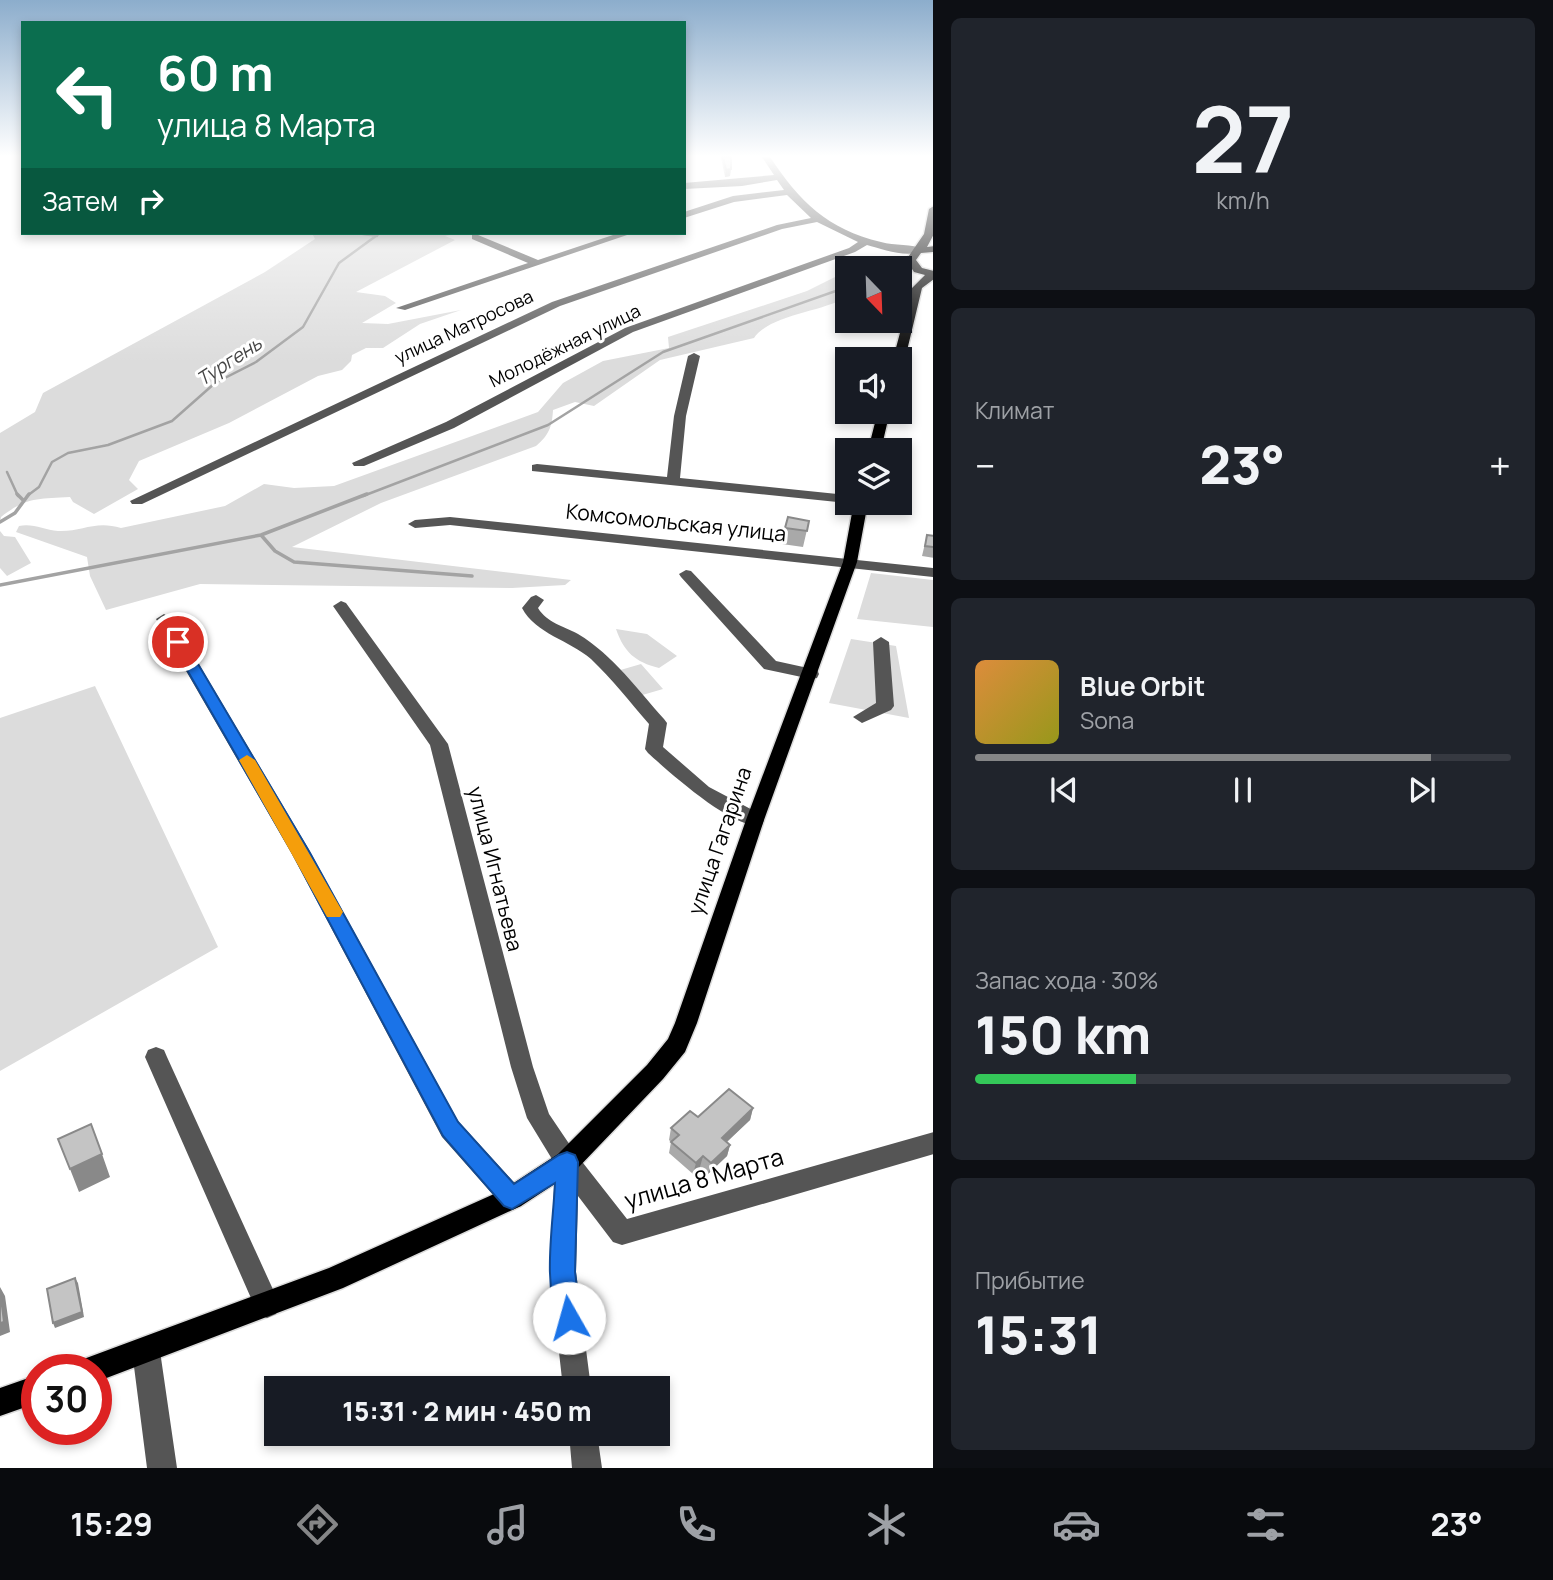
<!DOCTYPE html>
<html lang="ru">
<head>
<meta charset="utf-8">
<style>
	:root { --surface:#171b24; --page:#20242c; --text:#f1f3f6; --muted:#9ea1a6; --line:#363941; --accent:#858687 }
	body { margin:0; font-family:Manrope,sans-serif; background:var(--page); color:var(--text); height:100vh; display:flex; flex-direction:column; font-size:26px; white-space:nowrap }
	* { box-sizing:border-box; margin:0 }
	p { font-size:23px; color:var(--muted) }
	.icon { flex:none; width:38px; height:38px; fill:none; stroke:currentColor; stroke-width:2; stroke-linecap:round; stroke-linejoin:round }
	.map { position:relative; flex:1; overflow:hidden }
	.side { display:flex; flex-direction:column; gap:18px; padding:18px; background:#0d0f14; width:620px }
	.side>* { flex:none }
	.guide { position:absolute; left:21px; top:21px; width:665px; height:214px; border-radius:0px; box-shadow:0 4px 10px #0003; background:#0b6e4f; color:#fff; overflow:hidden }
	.needle { width:46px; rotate:157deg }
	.tools { position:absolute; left:835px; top:256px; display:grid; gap:14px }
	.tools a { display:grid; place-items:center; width:77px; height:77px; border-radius:0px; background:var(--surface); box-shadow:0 4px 10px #0003; font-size:35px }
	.speed { position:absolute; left:21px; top:1354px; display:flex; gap:14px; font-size:35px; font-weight:700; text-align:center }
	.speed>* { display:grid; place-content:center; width:91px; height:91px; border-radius:50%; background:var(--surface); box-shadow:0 4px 10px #0003; line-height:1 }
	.speed .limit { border:10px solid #d22; background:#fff; color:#111 }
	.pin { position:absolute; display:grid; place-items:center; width:60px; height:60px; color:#fff; margin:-30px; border:4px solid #fff; border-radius:50%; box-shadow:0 2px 7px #0007 }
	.me { position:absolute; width:77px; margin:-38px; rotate:353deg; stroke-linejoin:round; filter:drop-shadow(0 0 5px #0008) }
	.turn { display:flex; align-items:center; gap:24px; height:147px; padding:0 21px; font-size:32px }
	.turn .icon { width:91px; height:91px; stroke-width:2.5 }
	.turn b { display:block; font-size:49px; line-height:60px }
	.then { display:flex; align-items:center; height:66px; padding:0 21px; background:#0003; gap:14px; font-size:26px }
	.big { font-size:52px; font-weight:800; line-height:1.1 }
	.side .card { flex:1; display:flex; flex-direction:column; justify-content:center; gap:10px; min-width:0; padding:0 24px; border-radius:10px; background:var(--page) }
	.side .dial { align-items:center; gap:0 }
	.dial b { font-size:91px; line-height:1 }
	.song { display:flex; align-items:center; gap:21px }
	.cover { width:84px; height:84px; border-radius:10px; background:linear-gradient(135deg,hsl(30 70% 55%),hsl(60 70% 35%)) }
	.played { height:7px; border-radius:4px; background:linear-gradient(90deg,var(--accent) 85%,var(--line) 85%) }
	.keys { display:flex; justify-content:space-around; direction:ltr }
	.heat { display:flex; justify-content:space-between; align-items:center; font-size:38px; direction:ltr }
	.charge { height:10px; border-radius:5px; background:linear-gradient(90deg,#34c759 30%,var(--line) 0) }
	.trip { position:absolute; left:264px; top:1376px; width:406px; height:70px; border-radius:0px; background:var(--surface); box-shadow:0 4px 10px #0003; font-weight:800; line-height:70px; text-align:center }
	.tabs { display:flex; height:112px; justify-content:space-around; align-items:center; background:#090b0e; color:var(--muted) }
	.tabs .icon { width:49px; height:49px }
	.tabs .on { color:var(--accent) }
	.tabs b { font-size:32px; color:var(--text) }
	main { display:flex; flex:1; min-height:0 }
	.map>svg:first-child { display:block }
	.green { fill:#dcdcdc }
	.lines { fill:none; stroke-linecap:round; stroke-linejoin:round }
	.stream-far1 { stroke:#a3a3a3; stroke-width:2.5 }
	.stream { stroke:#a3a3a3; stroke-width:3.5 }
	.major-casing { stroke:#dbdbdb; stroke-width:3 }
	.minor { fill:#555; fill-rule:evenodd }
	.major { fill:#000; fill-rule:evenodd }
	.wall { fill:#a9a9a9 }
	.shaded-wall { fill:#898989 }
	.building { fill:#c4c4c4; stroke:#898989; stroke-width:2 }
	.route { fill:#1a73e8; stroke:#114b97; stroke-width:2 }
	.slow { fill:#f59e0b }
	.labels { text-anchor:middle; stroke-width:6; stroke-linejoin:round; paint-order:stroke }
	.far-street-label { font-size:18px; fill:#000; stroke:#fff }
	.far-water-label { font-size:19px; font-style:italic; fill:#444; stroke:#fff }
	.street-label { font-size:21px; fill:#000; stroke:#fff }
	.near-street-label { font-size:24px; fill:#000; stroke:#fff }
</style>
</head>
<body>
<main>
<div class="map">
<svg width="934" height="1468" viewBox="0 0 934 1468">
	<rect width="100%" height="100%" fill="#fff"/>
	<path class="green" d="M 312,233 L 457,233 L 445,236 L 455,240 L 356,292 L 385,296 L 396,303 L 362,323 L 388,324 L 461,310 L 420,324 L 383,348 L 366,348 L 352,355 L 351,361 L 342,370 L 318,376 L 229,423 L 139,461 L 129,480 L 138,489 L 94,514 L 73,502 L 70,497 C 38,499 26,497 1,517 L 0,524 L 0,433 L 35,412 L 43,393 L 265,272 L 315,239 Z
		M 847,271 L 847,297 C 822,312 769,315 754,338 L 660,360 L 594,406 L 575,402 L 553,410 C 552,427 549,435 536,446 L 381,503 L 292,547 L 571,580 L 565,585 L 512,588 L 200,584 L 106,610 L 90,576 L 87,557 L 16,532 L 19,526 C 33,523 44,530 58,531 C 82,532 95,520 121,528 L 225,506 L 264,484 L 294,488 L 334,486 L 538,412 L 563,383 L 603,361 L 669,348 L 668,337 L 807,291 Z
		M 0,531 L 4,536 L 15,537 L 31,563 L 7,576 L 0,568 Z
		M 871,573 L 933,580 L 933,627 L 857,619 Z
		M 616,629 L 647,634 L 677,656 L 659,668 C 635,662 624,652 616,629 Z
		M 851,639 L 896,646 L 909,718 L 829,703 Z
		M 641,664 L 663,689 L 639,696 L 617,671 Z
		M 95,686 L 218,947 L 0,1071 L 0,718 Z"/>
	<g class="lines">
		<path class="stream-far1" d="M 363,234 L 377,236
			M 888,268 L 900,261
			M 7,472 L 18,496
			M 27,496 L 39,487 L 52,462 L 68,453 L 108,445 L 172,421 L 215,383 L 256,362 L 303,327 L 339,263 L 380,233
			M 363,496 L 548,425 L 663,352 L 847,287"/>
		<path class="stream" d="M 17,494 L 23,500
			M 0,522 L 15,513 L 29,494
			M 261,535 L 275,551 L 294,562 L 472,576
			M 0,585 L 261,535 L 367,494"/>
		<defs>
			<path id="major" d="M 934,206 L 934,234 L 927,247 L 934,246 L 934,252 L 921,253 L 916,260 L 922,268 L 934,271 L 934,279 L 922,288 L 905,359 L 900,362 L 900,359 L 893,359 L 912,288 L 925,275 L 914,272 L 906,260 L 924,234 L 929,209 Z
				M 878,411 L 890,411 L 881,450 L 868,450 Z
				M 854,502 L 868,502 L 857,562 L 764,820 L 697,1023 L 685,1052 L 663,1079 L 576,1170 L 521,1206 L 343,1288 L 96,1382 L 96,1370 L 77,1370 L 81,1360 L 329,1268 L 503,1190 L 558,1154 L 647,1065 L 668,1039 L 675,1023 L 746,820 L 843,562 Z
				M 37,1375 L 37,1403 L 0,1416 L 0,1388 Z"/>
		</defs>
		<use href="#major" class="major-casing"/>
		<path class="minor" d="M 762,157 L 770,157 C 800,202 827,229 881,242 C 894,246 913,243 923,250 C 909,259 882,249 867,245 L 855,252 L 633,332 L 454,428 L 364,466 L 354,466 L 352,463 L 446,422 L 625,328 L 849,248 L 858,242 L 817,222 L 782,229 L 560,306 L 142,504 L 132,504 L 130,501 L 552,302 L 777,225 L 811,218 L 787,195 L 734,202 L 684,218 L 684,212 L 733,196 L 784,190 L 777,180 L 742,186 L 684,189 L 684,183 L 774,175 Z
			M 619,233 L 633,233 L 405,310 L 396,308 L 528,263 L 472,239 L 472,235 L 478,235 L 538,260 Z
			M 694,353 L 700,356 L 686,416 L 680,478 L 847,495 L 847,502 L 850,502 L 847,503 L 532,471 L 532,465 L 537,464 L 667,477 L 674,416 L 688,356 Z
			M 450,517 L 934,568 L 934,577 L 450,525 L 415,528 L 408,524 L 415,520 Z
			M 686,570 L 691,571 L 776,661 L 817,670 L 819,674 L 817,678 L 811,679 L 764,669 L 681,577 L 679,574 Z
			M 536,595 L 544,600 L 538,608 C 547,623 564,626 578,634 C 613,655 638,690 664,719 L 667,723 L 663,747 L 709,787 L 762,815 L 764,820 L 762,825 C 735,832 668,771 648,753 L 645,749 L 649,724 C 630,702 612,679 591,659 C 569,640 536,634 522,608 L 531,597 Z
			M 341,601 L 346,603 L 448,744 L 533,1067 L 549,1114 L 576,1154 L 627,1219 L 934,1132 L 934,1154 L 622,1245 L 613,1242 L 578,1196 L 576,1272 L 591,1388 L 563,1388 L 550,1272 L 555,1164 L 527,1118 L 511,1067 L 430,745 L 333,606 Z
			M 164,614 L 172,619 L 308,848 L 458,1121 L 521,1190 L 524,1198 L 521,1206 L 512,1210 L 503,1206 L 442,1137 L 292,854 L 156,619 Z
			M 881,637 L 889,642 L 894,706 L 891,710 L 862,723 L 853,717 L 876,703 L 873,642 Z
			M 156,1047 L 164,1050 L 167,1057 L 276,1296 L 280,1305 L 276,1314 L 267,1318 L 258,1314 L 145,1057 L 148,1050 Z
			M 146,1337 L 156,1341 L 160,1351 L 177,1468 L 147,1468 L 132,1351 L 136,1341 Z
			M 569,1433 L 597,1433 L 602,1468 L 572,1468 Z"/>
		<use href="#major" class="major"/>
	</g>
	<path class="wall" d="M 721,157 L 731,157 L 730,176 L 725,177 Z
		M 809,521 L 803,547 L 782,544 L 785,528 Z
		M 927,535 L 934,536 L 934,558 L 922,556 Z
		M 753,1108 L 750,1120 L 727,1142 L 730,1145 L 727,1156 L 708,1174 L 700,1167 L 693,1174 L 669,1153 L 671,1142 L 669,1140 L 671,1128 L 698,1117 Z"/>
	<path class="shaded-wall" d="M 731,169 L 730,176 L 725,177 L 726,170 Z
		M 753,1108 L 750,1120 L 719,1149 L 722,1138 Z
		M 730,1145 L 727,1156 L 708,1174 L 711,1163 Z
		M 102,1154 L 110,1177 L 79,1192 L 70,1169 Z
		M 703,1156 L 700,1167 L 693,1174 L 696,1163 Z
		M 75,1278 L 78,1283 L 84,1317 L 55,1328 L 53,1323 Z
		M 0,1287 L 5,1296 L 10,1332 L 0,1336 Z"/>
	<path class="building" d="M 723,157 L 731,157 L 731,169 L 726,170 Z
		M 788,517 L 809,521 L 807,531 L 785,528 Z
		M 927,535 L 934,536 L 934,547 L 925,546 Z
		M 729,1089 L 753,1108 L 722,1138 L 730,1145 L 711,1163 L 703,1156 L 696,1163 L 671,1142 L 679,1135 L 671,1128 L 690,1111 L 698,1117 Z
		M 91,1124 L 102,1154 L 70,1169 L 58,1139 Z
		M 75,1278 L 82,1312 L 53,1323 L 47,1289 Z
		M 0,1290 L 4,1322 L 0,1323 Z"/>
	<linearGradient id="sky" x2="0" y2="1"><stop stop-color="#8cadcc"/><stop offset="0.43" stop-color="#fff"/><stop offset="1" stop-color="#fff" stop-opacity="0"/></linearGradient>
	<rect width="934" height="363" fill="url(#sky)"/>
	<path class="route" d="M 178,638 L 185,642 L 310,853 L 458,1122 L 514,1184 L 559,1155 L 567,1152 L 575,1155 L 578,1162 L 575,1272 L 581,1318 L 577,1327 L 569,1331 L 560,1327 C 542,1284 553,1227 555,1183 L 512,1209 L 504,1206 L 443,1136 L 293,854 L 171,642 Z"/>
	<path class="slow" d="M 247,755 L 255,760 L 340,907 L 343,912 L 340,917 L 327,917 L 239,760 Z"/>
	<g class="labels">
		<g class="far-street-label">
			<text transform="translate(464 327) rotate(-25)" y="6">улица Матросова</text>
			<text transform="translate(565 346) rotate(-26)" y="6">Молодёжная улица</text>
		</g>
		<g class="far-water-label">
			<text transform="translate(229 361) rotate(-33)" y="7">Тургень</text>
		</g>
		<g class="street-label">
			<text transform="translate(676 523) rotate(6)" y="7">Комсомольская улица</text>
			<text transform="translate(720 841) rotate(-71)" y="7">улица Гагарина</text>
			<text transform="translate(495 869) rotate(76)" y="7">улица Игнатьева</text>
		</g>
		<g class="near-street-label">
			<text transform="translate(704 1179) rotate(-16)" y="8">улица 8 Марта</text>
		</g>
	</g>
</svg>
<div class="tools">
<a><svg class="needle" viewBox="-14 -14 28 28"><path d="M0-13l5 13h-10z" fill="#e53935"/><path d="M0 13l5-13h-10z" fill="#9ea1a6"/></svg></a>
<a><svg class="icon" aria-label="sound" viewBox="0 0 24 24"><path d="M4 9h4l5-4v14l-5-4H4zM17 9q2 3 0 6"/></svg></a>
<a><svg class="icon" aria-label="layers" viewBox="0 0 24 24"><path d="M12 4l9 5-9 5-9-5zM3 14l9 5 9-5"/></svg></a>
</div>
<div class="speed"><div class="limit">30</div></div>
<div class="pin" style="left:178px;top:642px;background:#d93025"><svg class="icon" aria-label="arrive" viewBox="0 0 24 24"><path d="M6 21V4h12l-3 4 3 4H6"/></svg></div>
<svg class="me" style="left:569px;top:1318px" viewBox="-20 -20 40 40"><circle r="19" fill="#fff"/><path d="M0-13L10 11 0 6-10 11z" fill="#1a73e8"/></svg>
<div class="trip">15:31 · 2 мин · 450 m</div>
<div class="guide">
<div class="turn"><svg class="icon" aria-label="left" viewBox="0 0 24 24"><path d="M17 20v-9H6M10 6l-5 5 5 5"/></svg><div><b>60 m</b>улица 8 Марта</div></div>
<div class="then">Затем<svg class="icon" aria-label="right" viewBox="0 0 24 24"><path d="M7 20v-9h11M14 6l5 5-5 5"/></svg></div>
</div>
</div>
<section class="side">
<div class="card dial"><b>27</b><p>km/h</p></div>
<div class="card"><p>Климат</p>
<div class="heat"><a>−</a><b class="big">23°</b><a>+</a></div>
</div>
<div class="card">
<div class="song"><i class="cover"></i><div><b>Blue Orbit</b><p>Sona</p></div></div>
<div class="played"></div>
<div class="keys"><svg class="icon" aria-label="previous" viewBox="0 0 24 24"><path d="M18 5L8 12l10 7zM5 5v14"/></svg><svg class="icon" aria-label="pause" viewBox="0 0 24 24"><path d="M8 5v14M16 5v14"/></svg><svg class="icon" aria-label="next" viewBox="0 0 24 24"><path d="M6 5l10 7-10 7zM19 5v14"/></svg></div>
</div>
<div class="card"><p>Запас хода · 30%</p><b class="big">150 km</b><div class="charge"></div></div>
<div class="card"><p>Прибытие</p><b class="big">15:31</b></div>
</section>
</main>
<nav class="tabs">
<b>15:29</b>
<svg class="icon on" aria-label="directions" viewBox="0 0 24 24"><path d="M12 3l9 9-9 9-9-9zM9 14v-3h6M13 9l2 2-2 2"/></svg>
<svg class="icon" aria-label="music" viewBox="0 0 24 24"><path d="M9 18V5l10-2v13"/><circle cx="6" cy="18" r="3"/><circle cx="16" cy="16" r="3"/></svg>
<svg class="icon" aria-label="phone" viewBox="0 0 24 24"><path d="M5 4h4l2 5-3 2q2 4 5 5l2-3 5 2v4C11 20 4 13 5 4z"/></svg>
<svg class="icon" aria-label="climate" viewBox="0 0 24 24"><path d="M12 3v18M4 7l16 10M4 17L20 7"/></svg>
<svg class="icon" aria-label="car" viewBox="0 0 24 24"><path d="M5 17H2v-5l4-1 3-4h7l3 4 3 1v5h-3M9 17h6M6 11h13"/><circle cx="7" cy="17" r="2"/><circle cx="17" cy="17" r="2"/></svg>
<svg class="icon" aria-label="filters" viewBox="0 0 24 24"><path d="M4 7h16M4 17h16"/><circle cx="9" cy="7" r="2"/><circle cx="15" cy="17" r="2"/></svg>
<b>23°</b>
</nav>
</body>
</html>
